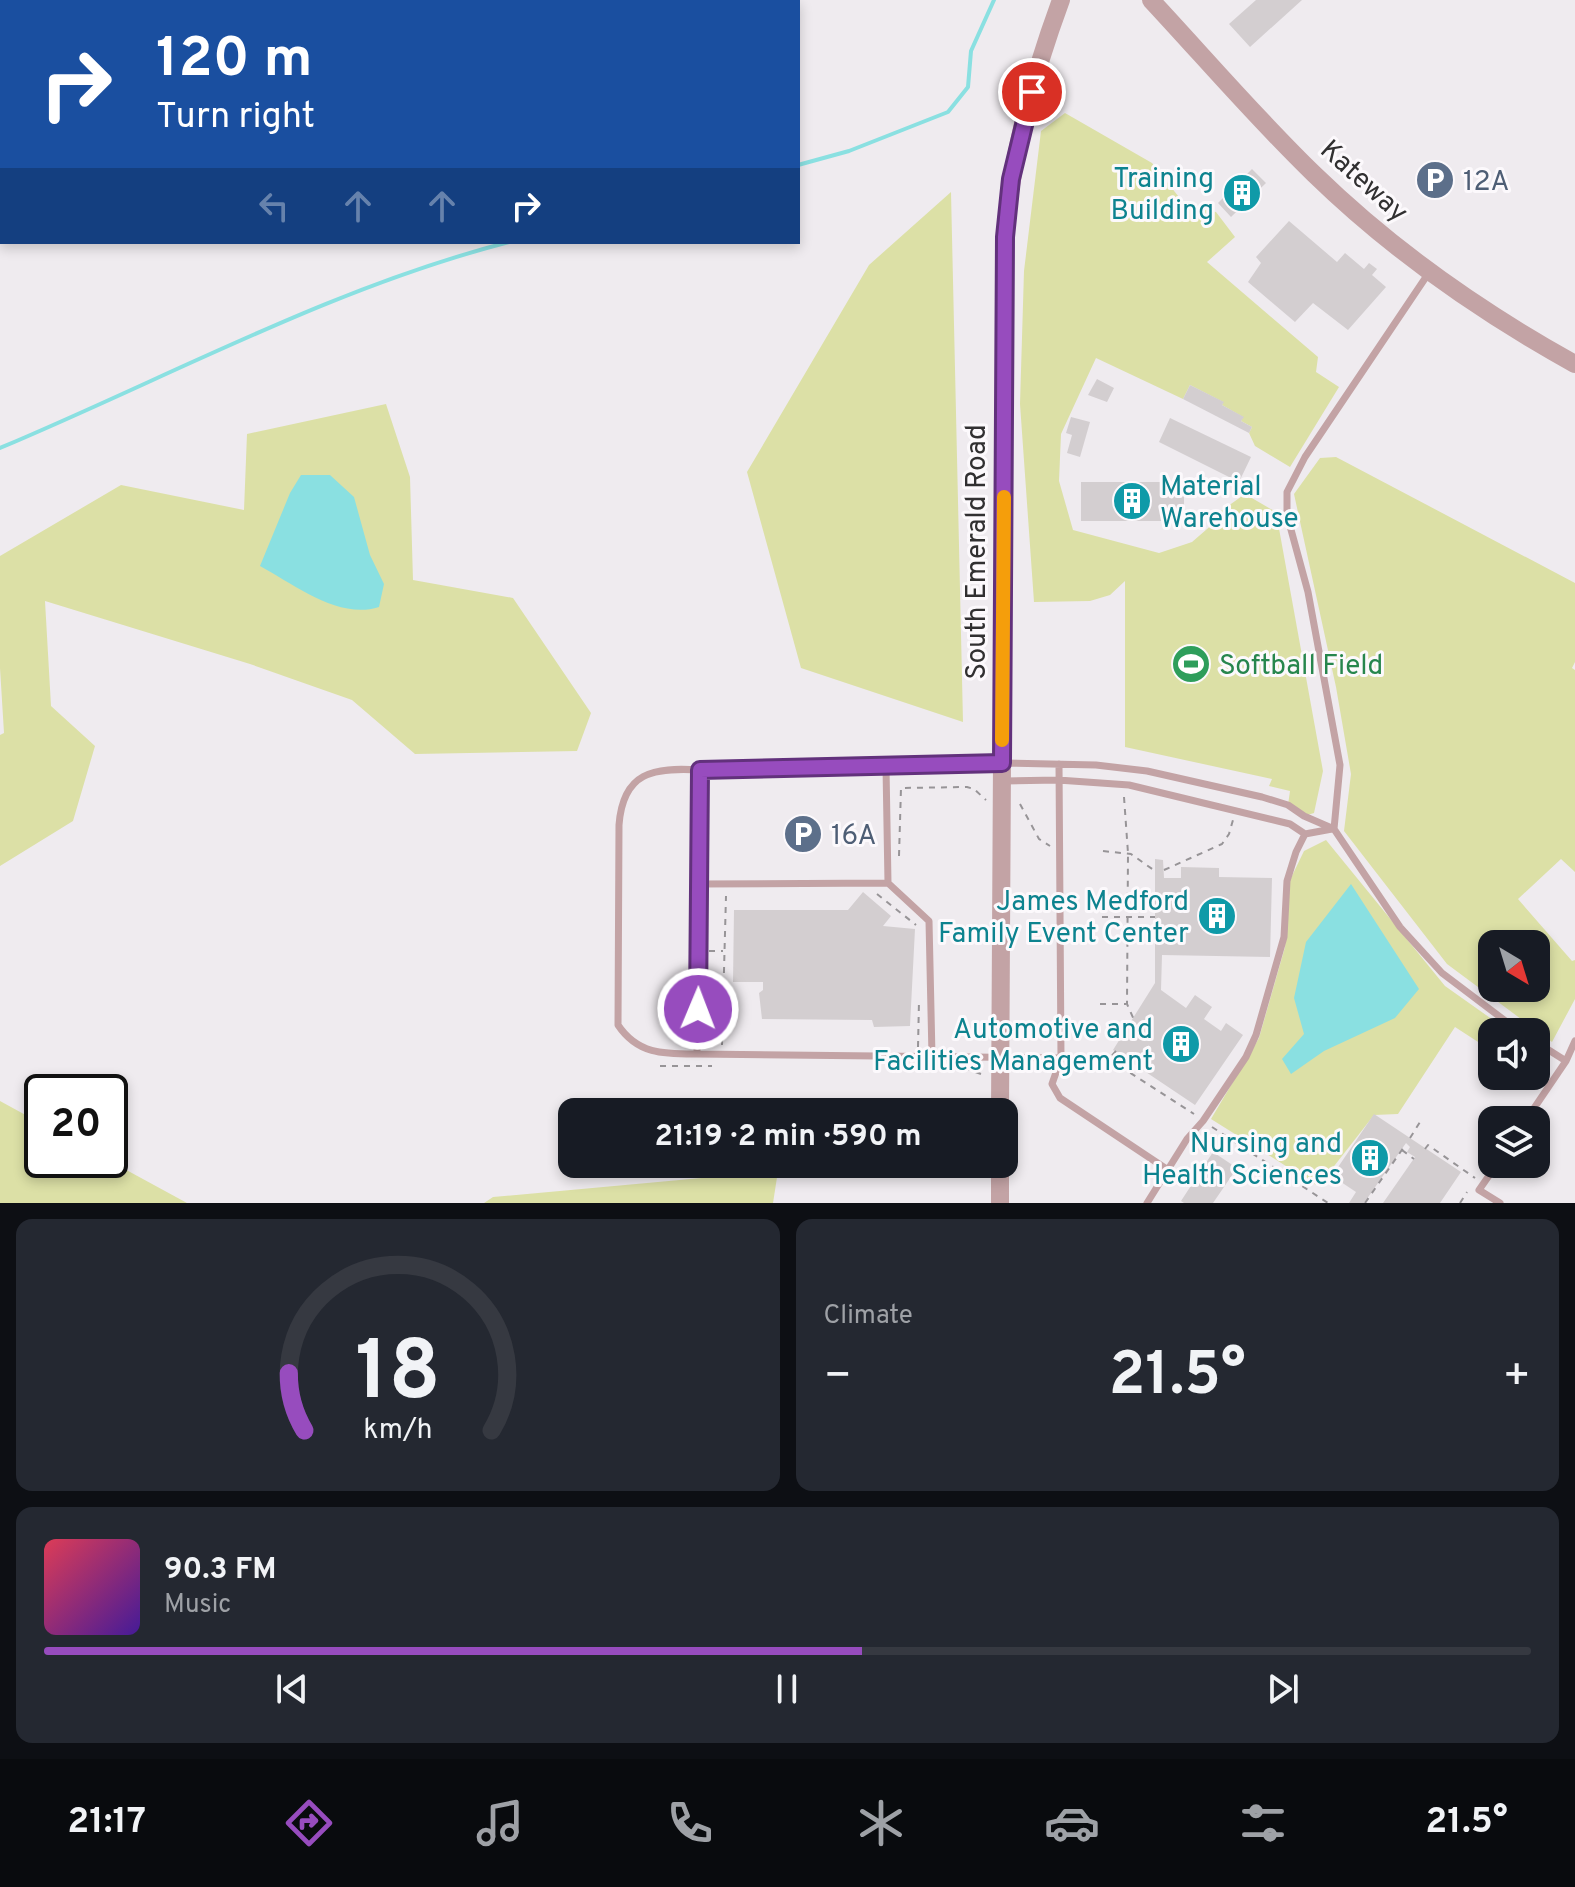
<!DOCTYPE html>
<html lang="en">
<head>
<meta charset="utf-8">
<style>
	:root { --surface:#171b24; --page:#242831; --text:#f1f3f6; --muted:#9ea1a6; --line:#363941; --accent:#974cbe }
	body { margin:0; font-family:Overpass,sans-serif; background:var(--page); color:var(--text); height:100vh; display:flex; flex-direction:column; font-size:30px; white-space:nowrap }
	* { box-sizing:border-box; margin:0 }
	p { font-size:26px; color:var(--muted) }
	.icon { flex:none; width:44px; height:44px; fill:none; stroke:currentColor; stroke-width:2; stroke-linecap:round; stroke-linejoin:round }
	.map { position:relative; height:1203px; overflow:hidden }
	.details { display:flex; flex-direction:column; gap:16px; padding:16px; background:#0d0f14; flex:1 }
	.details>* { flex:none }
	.hud { position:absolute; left:0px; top:0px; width:800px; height:244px; box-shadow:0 4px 12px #0003; background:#1a4fa0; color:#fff; overflow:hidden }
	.needle { width:52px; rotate:142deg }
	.tools { position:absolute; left:1478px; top:930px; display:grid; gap:16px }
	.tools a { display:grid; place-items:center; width:72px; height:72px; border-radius:16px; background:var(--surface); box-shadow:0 4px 12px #0003; font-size:40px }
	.speed { position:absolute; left:24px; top:1074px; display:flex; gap:16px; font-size:40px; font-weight:700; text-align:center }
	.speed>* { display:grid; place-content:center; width:104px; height:104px; border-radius:50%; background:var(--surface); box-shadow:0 4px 12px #0003; line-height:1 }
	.speed .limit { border:4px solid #111; border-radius:12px; background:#fff; color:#111 }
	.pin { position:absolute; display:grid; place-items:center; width:68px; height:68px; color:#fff; margin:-34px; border:4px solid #fff; border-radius:50%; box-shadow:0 2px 8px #0007 }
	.me { position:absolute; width:88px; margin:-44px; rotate:1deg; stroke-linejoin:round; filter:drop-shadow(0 0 6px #0008) }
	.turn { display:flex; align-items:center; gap:28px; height:168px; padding:0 24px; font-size:36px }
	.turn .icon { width:104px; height:104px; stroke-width:2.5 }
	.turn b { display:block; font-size:56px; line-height:68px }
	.lanes { display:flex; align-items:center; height:76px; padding:0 24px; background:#0003; justify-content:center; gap:40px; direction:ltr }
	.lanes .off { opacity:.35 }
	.big { font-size:60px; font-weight:700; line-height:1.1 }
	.details .tile { flex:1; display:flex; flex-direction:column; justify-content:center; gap:12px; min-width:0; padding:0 28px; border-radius:16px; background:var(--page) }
	.details .dial { align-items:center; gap:0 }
	.dial svg { height:208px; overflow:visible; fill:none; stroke:var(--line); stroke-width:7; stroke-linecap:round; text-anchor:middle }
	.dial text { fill:var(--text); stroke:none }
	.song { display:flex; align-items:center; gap:24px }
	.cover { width:96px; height:96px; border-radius:12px; background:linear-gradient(135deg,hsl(350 70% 55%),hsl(260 70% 35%)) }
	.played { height:8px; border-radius:4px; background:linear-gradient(90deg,var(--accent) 55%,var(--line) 55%) }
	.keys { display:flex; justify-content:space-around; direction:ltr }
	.heat { display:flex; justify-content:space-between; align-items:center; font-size:44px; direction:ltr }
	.details .tiles { flex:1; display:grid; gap:16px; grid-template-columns:1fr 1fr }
	.tile:last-child { grid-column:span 2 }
	.trip { position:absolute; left:558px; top:1098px; width:460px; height:80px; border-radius:16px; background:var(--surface); box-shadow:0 4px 12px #0003; font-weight:700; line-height:80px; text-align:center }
	.menu { display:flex; height:128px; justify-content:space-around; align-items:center; background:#090b0e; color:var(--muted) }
	.menu .icon { width:56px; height:56px }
	.menu .active { color:var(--accent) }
	.menu b { font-size:36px; color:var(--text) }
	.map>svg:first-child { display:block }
	.green { fill:#dce0a6; fill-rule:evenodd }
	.water { fill:#8ae0e1 }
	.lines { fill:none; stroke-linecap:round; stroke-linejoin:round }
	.stream { stroke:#8ae0e1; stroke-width:4 }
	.building { fill:#d3ced0 }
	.path { stroke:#979497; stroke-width:2; stroke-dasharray:6 6; stroke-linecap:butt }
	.service { stroke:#c3a3a5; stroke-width:7 }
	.minor { stroke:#c3a3a5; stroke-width:14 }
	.tertiary { stroke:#c3a3a5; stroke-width:18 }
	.route-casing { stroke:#62317c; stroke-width:20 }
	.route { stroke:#974cbe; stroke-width:14 }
	.slow { stroke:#f59e0b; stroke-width:14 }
	.labels { text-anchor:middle; stroke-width:6; stroke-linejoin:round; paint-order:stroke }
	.culture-label { font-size:28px; fill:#0d838f; stroke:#fcf9fc; text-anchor:end }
	.street-label { font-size:28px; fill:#313031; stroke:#fcf9fc }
	.service-label { font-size:28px; fill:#4e5e75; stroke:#fcf9fc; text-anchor:start }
	.leisure-label { font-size:28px; fill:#27864d; stroke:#fcf9fc; text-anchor:start }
</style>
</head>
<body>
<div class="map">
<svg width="1575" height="1203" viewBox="0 0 1575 1203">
	<rect width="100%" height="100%" fill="#efebef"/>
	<path class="green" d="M 1065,113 L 1152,163 L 1186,206 L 1216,212 L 1235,237 L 1207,262 L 1318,357 L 1316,372 L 1339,387 L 1290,467 L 1255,446 L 1249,433 L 1252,427 L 1241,421 L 1243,417 L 1222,405 L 1223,402 L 1190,385 L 1183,399 L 1096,358 L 1061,434 L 1059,481 L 1073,530 L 1159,553 L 1192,542 L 1214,523 L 1221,511 L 1245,494 L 1276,512 L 1323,771 L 1314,813 L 1304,816 L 1288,805 L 1290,791 L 1269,786 L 1272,779 L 1125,747 L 1125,581 L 1110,595 L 1090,601 L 1034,602 L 1020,404 L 1024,271 L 1041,131 Z
		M 951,192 L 963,722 L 801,668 L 747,472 L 869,265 Z
		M 386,404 L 410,477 L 413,580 L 513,598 L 591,713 L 577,751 L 415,754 L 352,700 L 250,664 L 45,601 L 51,706 L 95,746 L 73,821 L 0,866 L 0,735 L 4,733 L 0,668 L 0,556 L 121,485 L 244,510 L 247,434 Z
		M 1336,457 L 1575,583 L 1575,662 L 1572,668 L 1575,670 L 1575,872 L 1561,859 L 1518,899 L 1572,961 L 1575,960 L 1575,999 L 1552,1042 L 1447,964 L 1344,831 L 1351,774 L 1336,687 L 1294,494 L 1320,458 ZM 1536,944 L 1536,988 L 1492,988 L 1492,944 Z
		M 1326,840 L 1445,986 L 1510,1032 L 1492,1032 L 1492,1051 L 1455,1027 L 1398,1114 L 1374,1115 L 1324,1179 L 1316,1185 L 1211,1119 L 1259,1038 L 1285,947 L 1290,880 L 1304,851 Z
		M 0,1101 L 42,1124 L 42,1160 L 108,1160 L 187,1203 L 0,1203 Z
		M 778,1171 L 773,1203 L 484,1203 L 493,1197 Z"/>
	<path class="water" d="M 301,475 L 330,475 L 354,497 L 370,555 L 384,584 L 379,607 C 339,620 295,585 260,566 L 290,493 Z
		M 1351,884 L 1419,989 L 1395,1018 L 1324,1051 L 1291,1074 L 1282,1059 L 1304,1034 L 1294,998 L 1306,942 Z"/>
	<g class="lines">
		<path class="stream" d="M 798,165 L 849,151 L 948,112 L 968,87 L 971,51 L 994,0
			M 0,448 C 169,377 331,288 509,242"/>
	</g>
	<path class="building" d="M 1256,0 L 1302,0 L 1250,47 L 1229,24 Z
		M 1252,169 L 1266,183 L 1231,217 L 1218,203 Z
		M 1289,221 L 1337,262 L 1345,253 L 1364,269 L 1369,263 L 1377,269 L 1372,275 L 1386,287 L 1348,330 L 1313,303 L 1295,322 L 1248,282 L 1261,263 L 1256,257 Z
		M 1097,379 L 1114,388 L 1107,402 L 1088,395 Z
		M 1190,385 L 1224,402 L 1222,405 L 1244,417 L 1241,421 L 1252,427 L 1249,433 L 1183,399 Z
		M 1071,417 L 1090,422 L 1080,457 L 1067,453 L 1072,435 L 1066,433 Z
		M 1170,418 L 1251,457 L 1239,482 L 1159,442 Z
		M 1081,482 L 1184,482 L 1184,521 L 1081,521 Z
		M 1155,859 L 1163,860 L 1164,878 L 1181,878 L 1181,867 L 1219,868 L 1219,877 L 1272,878 L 1270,957 L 1162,955 L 1161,990 L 1186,1008 L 1195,995 L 1212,1007 L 1204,1019 L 1221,1031 L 1226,1023 L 1243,1035 L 1195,1105 L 1113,1050 L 1155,983 Z
		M 863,892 L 891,916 L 883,926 L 915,929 L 910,1026 L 874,1027 L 872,1020 L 762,1019 L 759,993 L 763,990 L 763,982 L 733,982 L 734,910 L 848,910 Z
		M 1374,1114 L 1461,1172 L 1440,1203 L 1383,1203 L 1415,1157 L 1407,1152 L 1410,1147 L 1406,1143 L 1364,1203 L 1349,1203 L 1356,1192 L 1332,1176 Z
		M 1213,1152 L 1237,1168 L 1213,1203 L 1184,1203 L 1181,1201 Z"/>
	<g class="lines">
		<path class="path" d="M 1124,797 L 1128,853 L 1127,1004 L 1135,1022
			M 1020,804 L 1039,839 L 1050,846
			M 1103,851 L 1131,854 L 1155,871
			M 899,856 L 901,788 L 967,787 L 974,789 L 986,800
			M 1164,870 L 1222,844 L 1229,834 L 1233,820
			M 877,894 L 916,925
			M 1102,917 L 1155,917
			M 709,951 L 723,951
			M 708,986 L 722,986
			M 1100,1004 L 1126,1004
			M 722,1045 L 726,896
			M 918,1047 L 919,1001
			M 1116,1051 L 1109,1059 L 1115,1063 L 1194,1114
			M 660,1066 L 712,1066
			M 964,1068 L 984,1075
			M 1212,1127 L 1328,1203
			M 1410,1138 L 1420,1122
			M 1425,1149 L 1428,1145 L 1475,1178
			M 1402,1150 L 1414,1159
			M 1365,1203 L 1406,1144
			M 1460,1203 L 1467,1192"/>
		<path class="service" d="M 1428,274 L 1305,457 L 1287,492 L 1287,515 L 1308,592 L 1340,765 L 1334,829 L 1400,927 L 1442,973 L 1520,1032
			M 1059,764 L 1061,1058 L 1052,1084 L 1060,1098 L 1168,1170
			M 886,767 L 888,883 L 929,921 L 932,1056
			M 1004,781 L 1058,780 L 1129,785 L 1290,824 L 1305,834 L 1332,829
			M 699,884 L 888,883
			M 1536,1042 L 1566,1061
			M 697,1054 C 665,1054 638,1055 618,1025 L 619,825 C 623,772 653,767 700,770
			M 1061,1058 L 697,1054 L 700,770 L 1002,763 L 1096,765 L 1147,771 L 1262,797 L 1288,805 L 1304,816 L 1334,829
			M 1526,1120 L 1566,1061 L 1575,1041
			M 1497,1164 L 1479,1190 L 1500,1203
			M 1147,1203 L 1187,1139 L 1203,1121 L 1246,1057 L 1256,1035 L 1284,937 L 1287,881 L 1296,852 L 1305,834"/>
		<path class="minor" d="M 93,2 L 99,0
			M 0,11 L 2,11"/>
		<path class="tertiary" d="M 1151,0 C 1205,58 1257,119 1314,174 C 1391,249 1481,312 1575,364
			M 1000,1112 L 1005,237 C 1011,155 1033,76 1061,0
			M 1000,1203 L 1000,1164"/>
	</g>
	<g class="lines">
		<defs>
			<path id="route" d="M 698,1009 L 700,770 L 1002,763 L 1005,237 L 1011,179 L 1032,92"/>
		</defs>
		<use href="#route" class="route-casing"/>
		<use href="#route" class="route"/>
		<path class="slow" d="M 1002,740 L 1004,497"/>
	</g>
	<defs>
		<symbol id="parking-disc" viewBox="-11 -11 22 22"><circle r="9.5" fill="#5c6f8a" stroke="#fcf9fc"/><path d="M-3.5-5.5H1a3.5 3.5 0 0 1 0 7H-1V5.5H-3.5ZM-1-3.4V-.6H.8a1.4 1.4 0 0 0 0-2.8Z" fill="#fff"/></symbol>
		<symbol id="building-disc" viewBox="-11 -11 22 22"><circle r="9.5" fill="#0f9aa8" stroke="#fcf9fc"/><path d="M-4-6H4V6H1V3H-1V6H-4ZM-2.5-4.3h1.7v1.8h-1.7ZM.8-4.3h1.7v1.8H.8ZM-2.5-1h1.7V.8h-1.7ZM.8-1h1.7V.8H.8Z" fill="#fff"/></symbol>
		<symbol id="stadium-disc" viewBox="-11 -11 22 22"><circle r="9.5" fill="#2e9e5b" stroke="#fcf9fc"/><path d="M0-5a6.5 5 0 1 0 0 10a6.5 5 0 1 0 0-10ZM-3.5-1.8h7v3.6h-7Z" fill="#fff"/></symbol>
	</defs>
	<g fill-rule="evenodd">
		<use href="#parking-disc" x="1413" y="158" width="44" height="44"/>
		<use href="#building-disc" x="1220" y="171" width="44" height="44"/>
		<use href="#building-disc" x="1110" y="479" width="44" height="44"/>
		<use href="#stadium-disc" x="1169" y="642" width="44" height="44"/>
		<use href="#parking-disc" x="781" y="812" width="44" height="44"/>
		<use href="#building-disc" x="1195" y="894" width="44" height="44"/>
		<use href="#building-disc" x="1159" y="1022" width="44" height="44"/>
		<use href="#building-disc" x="1348" y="1136" width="44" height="44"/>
	</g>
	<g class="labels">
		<g class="culture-label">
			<text x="1214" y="187">Training<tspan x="1214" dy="32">Building</tspan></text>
			<text x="1160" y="495" text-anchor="start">Material<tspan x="1160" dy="32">Warehouse</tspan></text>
			<text x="1189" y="910">James Medford<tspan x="1189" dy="32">Family Event Center</tspan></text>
			<text x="1153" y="1038">Automotive and<tspan x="1153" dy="32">Facilities Management</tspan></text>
			<text x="1342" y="1152">Nursing and<tspan x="1342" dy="32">Health Sciences</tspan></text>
		</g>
		<g class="street-label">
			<text transform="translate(1365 180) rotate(42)" y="10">Kateway</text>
			<text transform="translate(975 552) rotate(-90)" y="10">South Emerald Road</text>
		</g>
		<g class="service-label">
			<text x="1463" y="190">12A</text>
			<text x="831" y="844">16A</text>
		</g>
		<g class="leisure-label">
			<text x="1219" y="674">Softball Field</text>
		</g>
	</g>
</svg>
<div class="tools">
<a><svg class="needle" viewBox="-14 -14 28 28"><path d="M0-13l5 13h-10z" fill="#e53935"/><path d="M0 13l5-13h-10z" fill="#9ea1a6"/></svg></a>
<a><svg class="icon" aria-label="sound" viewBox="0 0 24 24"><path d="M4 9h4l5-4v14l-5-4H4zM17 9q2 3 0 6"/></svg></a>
<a><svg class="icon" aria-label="layers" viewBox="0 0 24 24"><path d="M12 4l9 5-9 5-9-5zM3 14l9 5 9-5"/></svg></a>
</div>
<div class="speed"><div class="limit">20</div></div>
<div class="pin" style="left:1032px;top:92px;background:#d93025"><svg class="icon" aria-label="arrive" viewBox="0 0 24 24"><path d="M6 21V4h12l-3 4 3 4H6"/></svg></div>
<svg class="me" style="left:698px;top:1009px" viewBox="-20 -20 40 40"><circle r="17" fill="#974cbe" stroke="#fff" stroke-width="3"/><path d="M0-11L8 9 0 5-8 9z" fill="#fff"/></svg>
<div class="trip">21:19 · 2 min · 590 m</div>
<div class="hud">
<div class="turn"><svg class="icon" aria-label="right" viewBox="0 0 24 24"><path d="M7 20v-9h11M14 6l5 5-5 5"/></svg><div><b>120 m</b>Turn right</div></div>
<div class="lanes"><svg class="icon off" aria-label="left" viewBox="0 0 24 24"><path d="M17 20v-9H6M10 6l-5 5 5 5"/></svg><svg class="icon off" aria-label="ahead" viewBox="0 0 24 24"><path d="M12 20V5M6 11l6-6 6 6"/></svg><svg class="icon off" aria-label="ahead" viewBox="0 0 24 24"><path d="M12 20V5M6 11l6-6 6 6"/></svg><svg class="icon" aria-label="right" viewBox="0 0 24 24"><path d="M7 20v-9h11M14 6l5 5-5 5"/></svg></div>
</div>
</div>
<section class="details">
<div class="tiles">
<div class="tile dial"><svg viewBox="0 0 100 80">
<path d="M14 69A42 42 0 1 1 86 69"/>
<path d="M14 69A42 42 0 0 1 8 47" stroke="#974cbe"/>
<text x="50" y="56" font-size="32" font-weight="700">18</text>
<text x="50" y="72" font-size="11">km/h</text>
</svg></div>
<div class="tile"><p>Climate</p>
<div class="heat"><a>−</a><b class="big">21.5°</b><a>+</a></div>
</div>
<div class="tile">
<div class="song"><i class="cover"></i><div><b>90.3 FM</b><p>Music</p></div></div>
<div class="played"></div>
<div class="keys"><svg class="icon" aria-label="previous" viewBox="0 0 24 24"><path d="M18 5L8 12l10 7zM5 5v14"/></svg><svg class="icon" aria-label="pause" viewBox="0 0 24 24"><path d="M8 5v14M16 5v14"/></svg><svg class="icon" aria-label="next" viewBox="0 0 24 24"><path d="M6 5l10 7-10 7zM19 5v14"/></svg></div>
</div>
</div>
</section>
<nav class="menu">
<b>21:17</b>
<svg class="icon active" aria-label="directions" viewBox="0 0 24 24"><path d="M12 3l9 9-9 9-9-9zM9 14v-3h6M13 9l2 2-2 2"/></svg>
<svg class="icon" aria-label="music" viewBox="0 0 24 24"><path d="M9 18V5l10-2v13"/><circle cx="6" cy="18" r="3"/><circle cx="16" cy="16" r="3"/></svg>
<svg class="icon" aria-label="phone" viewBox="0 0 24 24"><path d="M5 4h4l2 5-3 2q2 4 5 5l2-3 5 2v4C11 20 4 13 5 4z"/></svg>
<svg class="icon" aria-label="climate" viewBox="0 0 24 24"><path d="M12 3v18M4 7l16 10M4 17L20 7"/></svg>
<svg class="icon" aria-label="car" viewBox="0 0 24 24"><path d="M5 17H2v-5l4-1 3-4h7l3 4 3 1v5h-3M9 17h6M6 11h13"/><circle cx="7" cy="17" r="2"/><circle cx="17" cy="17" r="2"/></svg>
<svg class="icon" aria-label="filters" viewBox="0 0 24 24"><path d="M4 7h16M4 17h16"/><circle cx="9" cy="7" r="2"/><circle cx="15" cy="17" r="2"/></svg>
<b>21.5°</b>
</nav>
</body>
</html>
